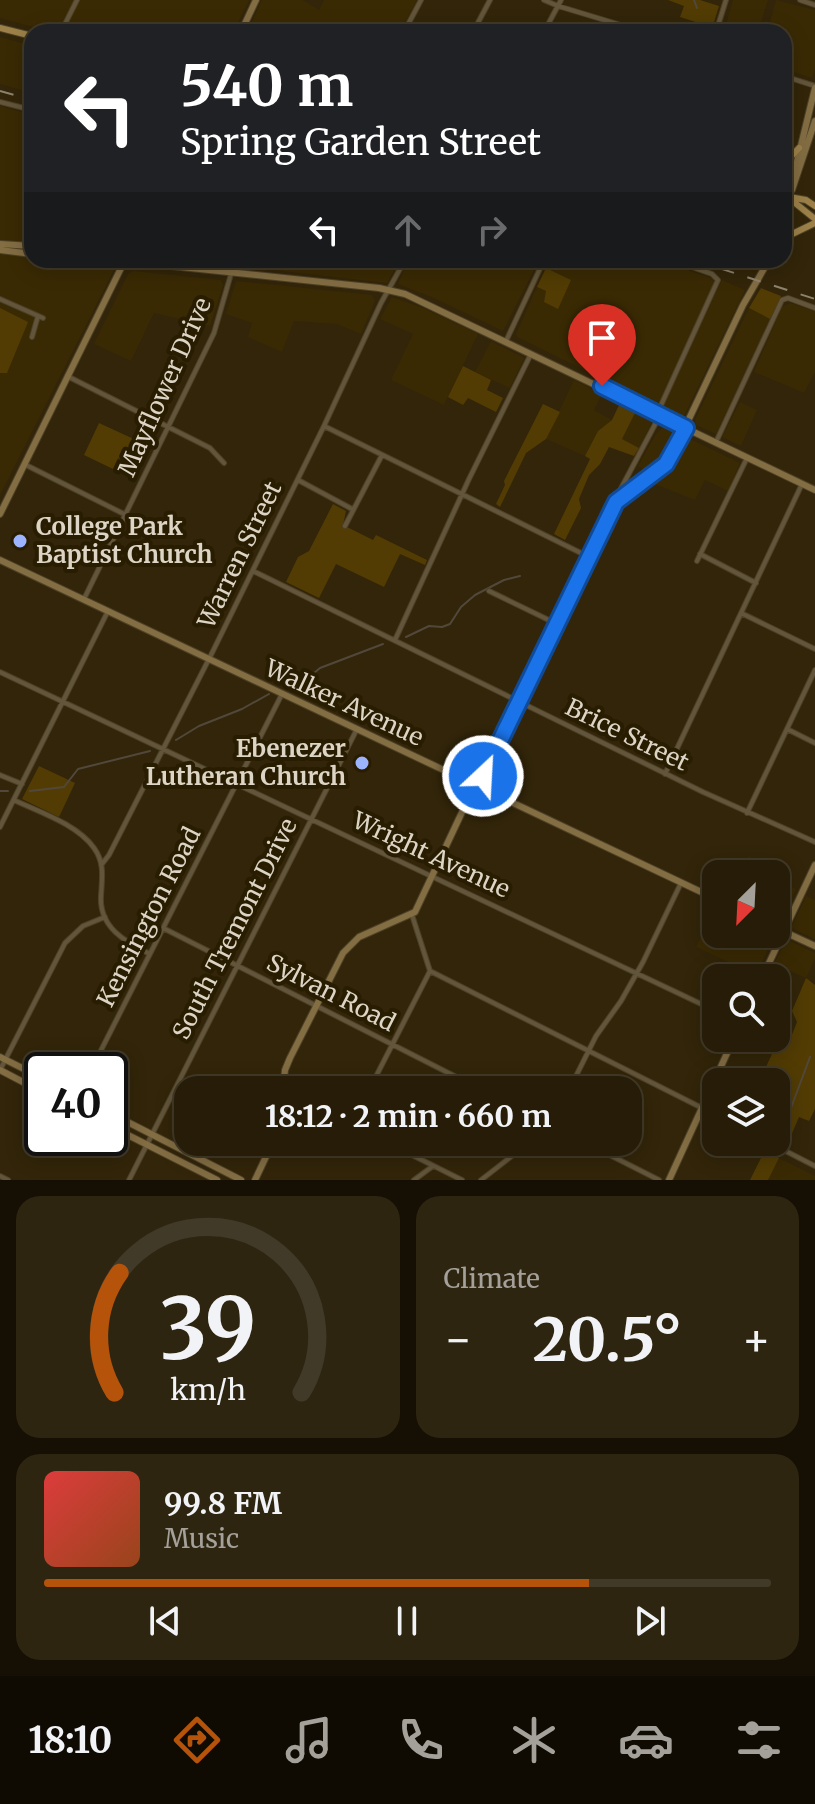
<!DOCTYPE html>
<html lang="en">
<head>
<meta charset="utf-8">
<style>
	:root { --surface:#261c07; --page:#2e2511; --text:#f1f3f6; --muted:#a4a19b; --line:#423a28; --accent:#b45309 }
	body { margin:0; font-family:Merriweather,serif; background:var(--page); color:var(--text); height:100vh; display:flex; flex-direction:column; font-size:30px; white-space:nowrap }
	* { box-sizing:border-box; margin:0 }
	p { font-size:26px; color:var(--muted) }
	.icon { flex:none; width:44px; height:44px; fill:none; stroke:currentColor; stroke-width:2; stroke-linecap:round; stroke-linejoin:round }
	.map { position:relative; height:1180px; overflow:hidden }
	.panel { display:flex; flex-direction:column; gap:16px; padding:16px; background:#150f04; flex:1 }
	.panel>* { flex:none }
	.banner { position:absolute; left:24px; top:24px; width:768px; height:244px; border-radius:24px; box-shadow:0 4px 20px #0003,0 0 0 2px var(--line); background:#202124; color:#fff; overflow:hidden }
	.needle { width:52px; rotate:204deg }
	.tools { position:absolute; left:702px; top:860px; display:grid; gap:16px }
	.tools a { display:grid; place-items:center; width:88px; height:88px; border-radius:16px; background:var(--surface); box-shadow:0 4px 20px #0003,0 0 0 2px var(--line); font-size:40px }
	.speed { position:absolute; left:24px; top:1052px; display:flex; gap:16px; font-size:40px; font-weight:700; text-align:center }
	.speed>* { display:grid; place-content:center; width:104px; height:104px; border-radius:50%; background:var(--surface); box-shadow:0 4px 20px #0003,0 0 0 2px var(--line); line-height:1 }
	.speed .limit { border:4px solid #111; border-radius:12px; background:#fff; color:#111 }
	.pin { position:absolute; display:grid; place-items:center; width:68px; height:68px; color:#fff; margin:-82px -34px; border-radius:50% 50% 50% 0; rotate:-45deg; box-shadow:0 0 8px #0007 }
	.pin .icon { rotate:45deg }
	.me { position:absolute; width:88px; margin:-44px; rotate:25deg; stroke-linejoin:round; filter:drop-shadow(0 0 6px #0008) }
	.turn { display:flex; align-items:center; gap:28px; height:168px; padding:0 24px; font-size:36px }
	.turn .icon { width:104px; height:104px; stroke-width:2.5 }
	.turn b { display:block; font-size:56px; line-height:68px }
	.lanes { display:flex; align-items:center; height:76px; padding:0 24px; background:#0003; justify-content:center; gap:40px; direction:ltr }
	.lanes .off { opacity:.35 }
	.big { font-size:60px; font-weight:700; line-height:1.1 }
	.panel .tile { flex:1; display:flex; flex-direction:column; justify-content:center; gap:12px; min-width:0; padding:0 28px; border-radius:24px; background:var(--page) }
	.panel .dial { align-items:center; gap:0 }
	.dial svg { height:208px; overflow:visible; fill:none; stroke:var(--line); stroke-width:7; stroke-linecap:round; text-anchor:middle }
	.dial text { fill:var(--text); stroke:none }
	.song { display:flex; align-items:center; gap:24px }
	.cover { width:96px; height:96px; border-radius:12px; background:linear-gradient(135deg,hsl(0 70% 55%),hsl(20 70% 35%)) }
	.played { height:8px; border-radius:4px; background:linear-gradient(90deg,var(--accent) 75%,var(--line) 75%) }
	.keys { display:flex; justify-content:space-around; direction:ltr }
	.heat { display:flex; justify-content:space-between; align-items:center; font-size:44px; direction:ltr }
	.panel .tiles { flex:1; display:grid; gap:16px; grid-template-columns:1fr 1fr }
	.tile:last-child { grid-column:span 2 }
	.trip { position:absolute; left:174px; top:1076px; width:468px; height:80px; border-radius:24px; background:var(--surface); box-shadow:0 4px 20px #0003,0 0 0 2px var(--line); font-weight:700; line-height:80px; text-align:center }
	.dock { display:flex; height:128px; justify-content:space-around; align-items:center; background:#0f0b03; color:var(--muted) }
	.dock .icon { width:56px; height:56px }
	.dock .active { color:var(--accent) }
	.dock b { font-size:36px; color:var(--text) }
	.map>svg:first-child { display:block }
	.built { fill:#3a2a04 }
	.green { fill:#523c04 }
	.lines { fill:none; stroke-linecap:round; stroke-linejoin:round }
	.stream { stroke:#51483b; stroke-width:2 }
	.street-casing { stroke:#4d4127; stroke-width:6 }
	.secondary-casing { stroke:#4d4127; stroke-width:8 }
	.primary-casing { stroke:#4d4127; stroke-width:8 }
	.street { stroke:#62553b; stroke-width:4 }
	.secondary { stroke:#836d43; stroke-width:6 }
	.primary { stroke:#9c8048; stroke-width:6 }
	.rail { stroke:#8d836d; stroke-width:2; stroke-dasharray:14 14; stroke-linecap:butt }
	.route-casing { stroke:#114b97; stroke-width:20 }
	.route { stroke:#1a73e8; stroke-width:14 }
	.poi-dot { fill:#9cb4fd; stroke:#281c01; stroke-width:3 }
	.labels { text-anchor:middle; stroke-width:8; stroke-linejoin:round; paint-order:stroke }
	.street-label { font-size:24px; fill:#dcd4c4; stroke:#281c01 }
	.poi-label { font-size:24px; font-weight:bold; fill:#dcd4c4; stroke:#281c01; text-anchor:start }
</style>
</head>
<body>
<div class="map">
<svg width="815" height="1180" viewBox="0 0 815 1180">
	<rect width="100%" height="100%" fill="#322509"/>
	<path class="built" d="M 0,0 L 249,0 L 234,32 L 51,32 L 0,18 Z
		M 262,0 L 303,0 L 319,10 L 324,0 L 417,0 L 400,32 L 247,32 Z
		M 733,0 L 768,0 L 759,29 L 766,32 L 724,32 Z
		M 776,0 L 815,10 L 815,69 L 812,78 L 784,69 L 784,32 L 767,32 Z
		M 0,37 L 32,46 L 32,93 L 0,84 Z
		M 0,106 L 32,115 L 32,260 L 119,260 L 0,495 Z
		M 213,260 L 400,260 L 387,283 L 212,263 Z
		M 408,260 L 491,260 L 505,266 L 508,260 L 539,260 L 503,331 L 434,298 L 398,284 Z
		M 549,260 L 658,260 L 714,279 L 715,284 L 658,406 L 517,337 L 516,334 L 537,287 L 546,291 L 546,296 L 570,280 L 546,268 Z
		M 133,271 L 221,280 L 223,285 L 210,326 L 154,313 L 131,361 L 94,344 L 128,274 Z
		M 722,280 L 745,290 L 683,418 L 662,407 Z
		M 236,281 L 372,295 L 375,301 L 361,334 L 337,324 L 294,321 L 282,352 L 248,337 L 252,323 L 226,314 Z
		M 392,297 L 423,308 L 478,334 L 444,405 L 391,380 L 413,334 L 380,319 Z
		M 790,303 L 815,311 L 815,372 L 804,393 L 754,372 L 782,307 Z
		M 749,308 L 770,319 L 716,434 L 696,425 L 695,420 Z
		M 491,341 L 524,358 L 510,388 L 475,372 Z
		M 574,380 L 602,394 L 594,410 L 612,420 L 598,431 L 585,456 L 546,439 Z
		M 740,402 L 757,410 L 741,446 L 722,437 Z
		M 636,411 L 653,420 L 639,448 L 622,439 Z
		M 669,426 L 678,433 L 663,460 L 648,473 L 638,466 L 656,434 L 663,427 Z
		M 688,438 L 740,463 L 728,491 L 705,480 L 695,500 L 652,483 L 672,466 Z
		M 748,856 L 780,871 L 776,880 L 796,889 L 780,923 L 776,921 L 776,874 L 740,874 Z
		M 806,896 L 815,900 L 815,939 L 791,928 Z
		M 716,906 L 716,934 L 774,934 L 757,975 L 696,947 Z
		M 786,939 L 815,953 L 815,959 L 806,978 L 774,964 Z
		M 779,1158 L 815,1176 L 815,1180 L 768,1180 Z"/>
	<path class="green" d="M 668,0 L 700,0 L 719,6 L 711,32 L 707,32 L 708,26 L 680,17 L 684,6 Z
		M 546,268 L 571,280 L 558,309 L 544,302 L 546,291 L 537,287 Z
		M 761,288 L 781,296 L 770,319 L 749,308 Z
		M 0,308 L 28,322 L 7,373 L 0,373 Z
		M 463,366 L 491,380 L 487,390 L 503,398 L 496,412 L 468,398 L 463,405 L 448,397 Z
		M 620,403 L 636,411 L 622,439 L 639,448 L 634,456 L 609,447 L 600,464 L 589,475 L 579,499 L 581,508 L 565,540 L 554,534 L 590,459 L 585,456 L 598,431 L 612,420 Z
		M 543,404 L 560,412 L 546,439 L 526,453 L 500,507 L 496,504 L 505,485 L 504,481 Z
		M 99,423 L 136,440 L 125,462 L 118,458 L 113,469 L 84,455 Z
		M 333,504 L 346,511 L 343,525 L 373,540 L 376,535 L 427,560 L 425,565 L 400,554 L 384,587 L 336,564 L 319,598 L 286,582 L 298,557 L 309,551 Z
		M 39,766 L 75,783 L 59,817 L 22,799 Z
		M 806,978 L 815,985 L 815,1109 L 809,1121 L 799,1117 L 787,1145 L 776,1140 L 776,1126 L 782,1112 L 776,1108 L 776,1082 L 759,1082 L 772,1054 L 787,1047 L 797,1022 L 792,1011 Z
		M 765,1150 L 779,1158 L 768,1180 L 750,1180 Z"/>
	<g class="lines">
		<path class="stream" d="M 694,0 L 697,8
			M 406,637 L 429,626 L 442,627 L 450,624 L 461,607 L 475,595 L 504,580 L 520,576
			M 296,688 L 320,668 L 383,644
			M 176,740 L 199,726 L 242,709 L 269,694
			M 0,791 L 8,791
			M 30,791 L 64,787 L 78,769 L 150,751
			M 782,1132 L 810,1057"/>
		<defs>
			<path id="street" d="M 544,0 L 558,6 L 644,32
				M 800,0 L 815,5
				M 61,32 L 77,0
				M 404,32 L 421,0
				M 473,32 L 490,0
				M 544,32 L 561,0
				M 716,32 L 726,0
				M 784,76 L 815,86
				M 0,102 L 32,110
				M 0,299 L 43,318
				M 32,337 L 38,316
				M 506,341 L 544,260
				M 67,376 L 210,448 L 224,463
				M 657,414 L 718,280 L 712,274 L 672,260
				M 324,426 L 589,557
				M 716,442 L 782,300 L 788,298 L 815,308
				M 24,464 L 126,515
				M 298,480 L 352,509
				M 616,502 L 617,496 L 660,415
				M 345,526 L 382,455
				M 700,554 L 756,583
				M 697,561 L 747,458
				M 253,571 L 703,792 L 815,842
				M 489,591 L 557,624
				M 84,599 L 214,333 L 231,274
				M 741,613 L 815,649
				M 395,640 L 469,479 L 531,354
				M 0,672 L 716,1011
				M 787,729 L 815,743
				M 665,774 L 802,484
				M 0,775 L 22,784
				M 14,800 C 39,812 77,824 94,848 C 105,863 102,878 101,896 C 99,927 125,942 150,954
				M 747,813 L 815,670
				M 0,827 L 108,611
				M 102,864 L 109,855 L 211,655 L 324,426 L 381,303 L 405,260
				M 163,928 L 482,1090
				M 430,971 L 716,1115
				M 0,1070 L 65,943 L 83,926 L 105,917
				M 91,1070 L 282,694
				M 369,1090 L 430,971 L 412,915
				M 569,1090 L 596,1036 L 621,1001 L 643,962 L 681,883
				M 386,1142 L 462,1180
				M 584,1142 L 659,1180
				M 768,1142 L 815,1166
				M 0,1176 L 8,1180
				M 129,1180 L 357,729
				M 414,1180 L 433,1166
				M 481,1180 L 530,1142"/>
			<path id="secondary" d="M 241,32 L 256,0
				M 792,190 L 815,121
				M 784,215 L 815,88
				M 0,244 L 32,246
				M 0,250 L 32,254
				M 83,260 L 112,264 L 124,261 L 379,288 L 405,294 L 815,490
				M 0,514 L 125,260
				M 0,560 L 716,899
				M 776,928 L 815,946
				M 762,978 L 815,865
				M 0,1057 L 42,1078
				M 0,1070 L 42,1092
				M 283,1090 L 285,1070 L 290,1058 L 343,953 L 359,937 L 415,912 L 472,791 L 483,776 L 616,502 L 659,472 L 669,461 L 743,305 L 769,260
				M 110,1113 L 241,1180
				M 110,1126 L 217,1180
				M 255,1180 L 273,1142
				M 669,1180 L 734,1038"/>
			<path id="primary" d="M 0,28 L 32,36
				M 784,164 L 799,148
				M 784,194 L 815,219
				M 789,197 L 806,200 L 815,206
				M 784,238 L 815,223"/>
		</defs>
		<use href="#street" class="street-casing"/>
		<use href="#secondary" class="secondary-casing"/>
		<use href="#primary" class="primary-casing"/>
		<use href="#street" class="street"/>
		<use href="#secondary" class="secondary"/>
		<use href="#primary" class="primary"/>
		<path class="rail" d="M 0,91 L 32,100
			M 694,260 L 815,299"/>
	</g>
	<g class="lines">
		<defs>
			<path id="route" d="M 483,776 L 616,502 L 666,464 L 686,428 L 602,386"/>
		</defs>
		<use href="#route" class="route-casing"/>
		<use href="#route" class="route"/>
	</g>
	<g class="poi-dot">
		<circle cx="20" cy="541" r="8"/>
		<circle cx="362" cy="763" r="8"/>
	</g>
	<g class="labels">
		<g class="street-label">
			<text transform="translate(165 387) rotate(-66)" y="8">Mayflower Drive</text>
			<text transform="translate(240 555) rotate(-64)" y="8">Warren Street</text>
			<text transform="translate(344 703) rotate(25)" y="8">Walker Avenue</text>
			<text transform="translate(627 735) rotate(26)" y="8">Brice Street</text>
			<text transform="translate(431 855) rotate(25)" y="8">Wright Avenue</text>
			<text transform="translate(149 917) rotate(-63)" y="8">Kensington Road</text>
			<text transform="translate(235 929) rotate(-63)" y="8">South Tremont Drive</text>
			<text transform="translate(331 993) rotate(27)" y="8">Sylvan Road</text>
		</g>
		<g class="poi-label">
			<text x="36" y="535">College Park<tspan x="36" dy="28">Baptist Church</tspan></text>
			<text x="346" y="757" text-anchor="end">Ebenezer<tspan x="346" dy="28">Lutheran Church</tspan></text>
		</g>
	</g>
</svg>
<div class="tools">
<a><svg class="needle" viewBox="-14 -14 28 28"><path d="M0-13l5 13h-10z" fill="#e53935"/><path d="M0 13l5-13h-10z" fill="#a4a19b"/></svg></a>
<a><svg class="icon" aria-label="search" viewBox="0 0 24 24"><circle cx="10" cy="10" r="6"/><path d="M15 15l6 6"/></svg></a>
<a><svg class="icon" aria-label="layers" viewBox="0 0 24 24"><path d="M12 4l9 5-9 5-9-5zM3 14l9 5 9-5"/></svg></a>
</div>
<div class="speed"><div class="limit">40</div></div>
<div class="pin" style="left:602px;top:386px;background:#d93025"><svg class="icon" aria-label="arrive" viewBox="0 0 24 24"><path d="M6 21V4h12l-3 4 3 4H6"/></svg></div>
<svg class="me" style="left:483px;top:776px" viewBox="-20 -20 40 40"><circle r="17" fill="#1a73e8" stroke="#fff" stroke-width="3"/><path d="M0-11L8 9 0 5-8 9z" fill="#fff"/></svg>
<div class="trip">18:12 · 2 min · 660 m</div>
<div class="banner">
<div class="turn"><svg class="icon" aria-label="left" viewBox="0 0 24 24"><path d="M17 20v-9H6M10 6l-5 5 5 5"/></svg><div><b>540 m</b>Spring Garden Street</div></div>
<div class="lanes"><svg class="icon" aria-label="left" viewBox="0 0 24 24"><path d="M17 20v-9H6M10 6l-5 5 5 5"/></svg><svg class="icon off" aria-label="ahead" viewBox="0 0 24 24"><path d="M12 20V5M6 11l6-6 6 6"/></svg><svg class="icon off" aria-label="right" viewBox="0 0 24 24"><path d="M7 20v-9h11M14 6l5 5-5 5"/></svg></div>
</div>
</div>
<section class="panel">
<div class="tiles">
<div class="tile dial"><svg viewBox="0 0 100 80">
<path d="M14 69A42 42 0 1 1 86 69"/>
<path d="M14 69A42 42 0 0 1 16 23" stroke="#b45309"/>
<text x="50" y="56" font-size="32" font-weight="700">39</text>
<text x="50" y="72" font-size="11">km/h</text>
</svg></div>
<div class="tile"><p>Climate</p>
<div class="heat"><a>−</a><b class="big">20.5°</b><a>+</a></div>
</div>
<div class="tile">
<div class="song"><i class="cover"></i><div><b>99.8 FM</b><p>Music</p></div></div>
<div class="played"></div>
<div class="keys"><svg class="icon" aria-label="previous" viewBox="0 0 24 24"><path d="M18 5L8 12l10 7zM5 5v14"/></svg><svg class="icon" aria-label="pause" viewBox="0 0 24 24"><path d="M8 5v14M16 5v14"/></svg><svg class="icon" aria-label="next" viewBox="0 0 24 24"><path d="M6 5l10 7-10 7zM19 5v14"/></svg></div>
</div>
</div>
</section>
<nav class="dock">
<b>18:10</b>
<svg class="icon active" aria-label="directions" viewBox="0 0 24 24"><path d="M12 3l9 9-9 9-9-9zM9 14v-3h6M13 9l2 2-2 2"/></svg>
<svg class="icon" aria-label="music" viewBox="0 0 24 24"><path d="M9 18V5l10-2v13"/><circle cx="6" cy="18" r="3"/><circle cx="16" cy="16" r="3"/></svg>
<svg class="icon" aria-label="phone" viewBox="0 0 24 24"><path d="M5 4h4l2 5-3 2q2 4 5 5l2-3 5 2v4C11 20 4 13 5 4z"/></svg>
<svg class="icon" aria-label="climate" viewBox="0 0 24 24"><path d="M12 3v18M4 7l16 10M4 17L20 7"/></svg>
<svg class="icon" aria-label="car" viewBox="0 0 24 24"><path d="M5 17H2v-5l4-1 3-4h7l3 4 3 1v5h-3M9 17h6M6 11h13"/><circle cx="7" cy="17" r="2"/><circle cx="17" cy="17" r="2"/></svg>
<svg class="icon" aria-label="filters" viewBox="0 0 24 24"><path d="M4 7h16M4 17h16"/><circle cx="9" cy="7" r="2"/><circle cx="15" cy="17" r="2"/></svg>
</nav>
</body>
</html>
